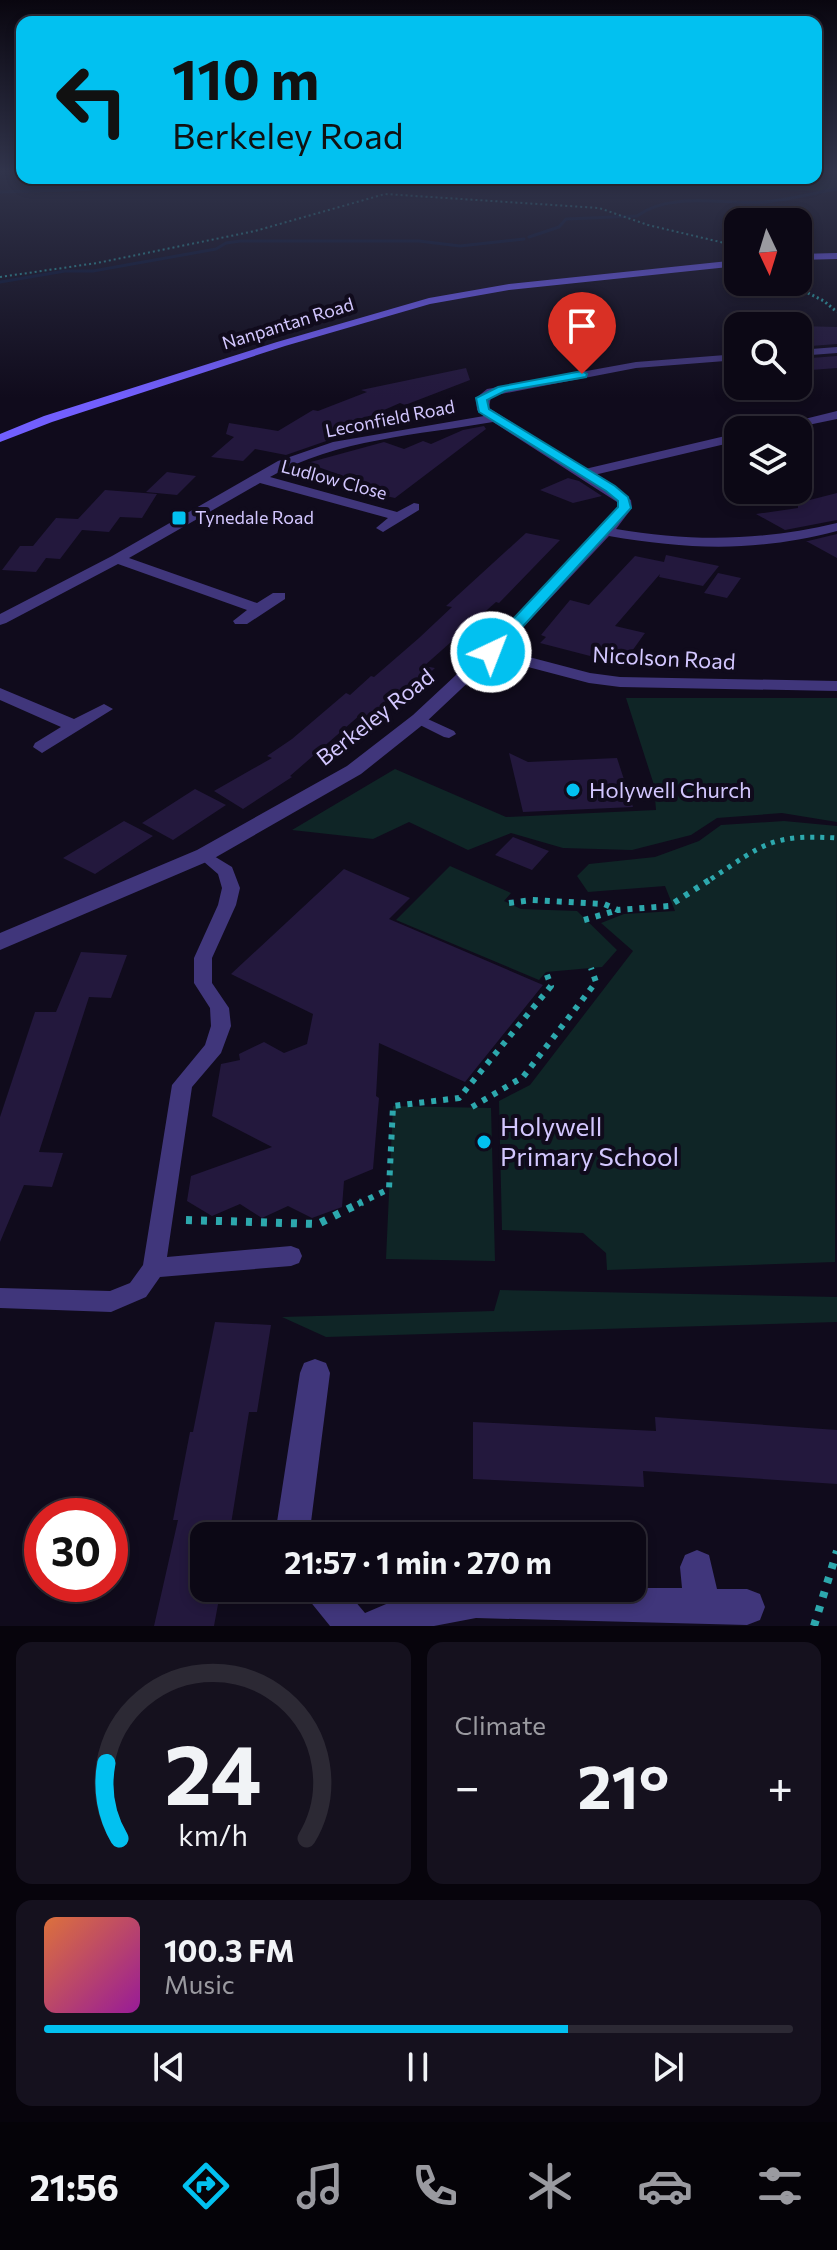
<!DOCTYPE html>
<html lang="en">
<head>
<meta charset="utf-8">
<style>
	:root { --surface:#0c0815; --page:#15111e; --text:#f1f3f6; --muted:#9a9aa0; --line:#2c2934; --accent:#02c1f0 }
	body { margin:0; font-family:Commissioner,sans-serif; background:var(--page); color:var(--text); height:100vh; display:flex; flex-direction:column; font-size:30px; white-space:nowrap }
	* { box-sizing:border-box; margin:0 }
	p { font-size:26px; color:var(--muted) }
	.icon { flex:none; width:44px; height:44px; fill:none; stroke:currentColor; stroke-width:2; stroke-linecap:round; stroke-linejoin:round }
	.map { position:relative; height:1626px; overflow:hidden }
	.drawer { display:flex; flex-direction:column; gap:16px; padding:16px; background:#07040c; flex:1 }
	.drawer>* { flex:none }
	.top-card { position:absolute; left:16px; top:16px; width:806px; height:168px; border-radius:16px; box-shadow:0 4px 12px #0003,0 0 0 2px var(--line); background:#02c1f0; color:#111; overflow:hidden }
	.needle { width:52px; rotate:176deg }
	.controls { position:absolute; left:724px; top:208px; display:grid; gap:16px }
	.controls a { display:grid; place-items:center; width:88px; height:88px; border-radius:16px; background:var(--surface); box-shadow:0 4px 12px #0003,0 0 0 2px var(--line); font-size:40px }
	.speed { position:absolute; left:24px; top:1498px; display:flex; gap:16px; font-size:40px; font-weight:700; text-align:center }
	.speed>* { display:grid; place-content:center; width:104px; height:104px; border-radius:50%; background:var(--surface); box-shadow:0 4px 12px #0003,0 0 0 2px var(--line); line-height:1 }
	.speed .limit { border:12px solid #d22; background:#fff; color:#111 }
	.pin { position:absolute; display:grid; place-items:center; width:68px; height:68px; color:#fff; margin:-82px -34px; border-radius:50% 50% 50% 0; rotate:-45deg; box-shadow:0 0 8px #0007 }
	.pin .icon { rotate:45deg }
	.me { position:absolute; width:88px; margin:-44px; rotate:43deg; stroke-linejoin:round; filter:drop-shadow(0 0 6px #0008) }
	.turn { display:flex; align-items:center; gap:28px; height:168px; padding:0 24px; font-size:36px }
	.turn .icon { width:104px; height:104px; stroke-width:2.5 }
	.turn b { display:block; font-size:56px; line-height:68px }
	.big { font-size:60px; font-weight:700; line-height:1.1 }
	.drawer .card { flex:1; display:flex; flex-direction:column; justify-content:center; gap:12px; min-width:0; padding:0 28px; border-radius:16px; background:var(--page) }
	.drawer .dial { align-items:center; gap:0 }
	.dial svg { height:208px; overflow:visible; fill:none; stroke:var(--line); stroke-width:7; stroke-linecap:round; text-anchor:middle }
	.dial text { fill:var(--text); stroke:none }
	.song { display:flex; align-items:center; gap:24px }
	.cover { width:96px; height:96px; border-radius:12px; background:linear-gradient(135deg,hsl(20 70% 55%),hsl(300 70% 35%)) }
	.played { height:8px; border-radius:4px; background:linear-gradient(90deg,var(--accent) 70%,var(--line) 70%) }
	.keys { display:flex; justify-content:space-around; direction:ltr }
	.heat { display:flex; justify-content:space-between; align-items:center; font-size:44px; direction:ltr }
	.drawer .tiles { flex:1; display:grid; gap:16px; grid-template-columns:1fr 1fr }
	.card:last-child { grid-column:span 2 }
	.trip { position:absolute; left:190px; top:1522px; width:456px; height:80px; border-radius:16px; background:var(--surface); box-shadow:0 4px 12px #0003,0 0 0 2px var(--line); font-weight:700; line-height:80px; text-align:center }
	.dock { display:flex; height:128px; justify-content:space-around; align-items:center; background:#050308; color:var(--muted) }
	.dock .icon { width:56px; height:56px }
	.dock .current { color:var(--accent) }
	.dock b { font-size:36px; color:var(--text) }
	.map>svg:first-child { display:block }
	.green { fill:#0f2526 }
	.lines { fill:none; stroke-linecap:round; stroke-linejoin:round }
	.stream { stroke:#091538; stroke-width:3 }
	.building { fill:#23183d }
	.path-far4 { stroke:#2da8ad; stroke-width:2; stroke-dasharray:2 3; stroke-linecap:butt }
	.path-far3 { stroke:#2da8ad; stroke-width:3; stroke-dasharray:2 3; stroke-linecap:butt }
	.path-far2 { stroke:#2da8ad; stroke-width:5; stroke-dasharray:4 6; stroke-linecap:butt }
	.path-far1 { stroke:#2da8ad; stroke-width:6; stroke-dasharray:5 7; stroke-linecap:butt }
	.path { stroke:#2da8ad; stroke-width:8; stroke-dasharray:6 9; stroke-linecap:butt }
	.lane { fill:#40367b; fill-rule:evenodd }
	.street { fill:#40367b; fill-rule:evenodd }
	.secondary { fill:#725ffe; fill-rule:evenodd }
	.route { fill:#02c1f0; stroke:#017d9c; stroke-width:2 }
	.poi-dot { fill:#02c1f0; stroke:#100b1c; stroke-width:3 }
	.labels { text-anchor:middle; stroke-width:8; stroke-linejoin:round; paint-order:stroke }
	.far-street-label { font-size:18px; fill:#d3c7ff; stroke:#100b1c }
	.far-poi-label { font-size:18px; fill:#d3c7ff; stroke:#100b1c; text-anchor:start }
	.street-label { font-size:22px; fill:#d3c7ff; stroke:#100b1c }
	.poi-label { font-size:22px; fill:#d3c7ff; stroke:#100b1c; text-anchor:start }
	.near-poi-label { font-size:26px; fill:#d3c7ff; stroke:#100b1c; text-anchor:start }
</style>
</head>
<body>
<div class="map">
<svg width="837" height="1626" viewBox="0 0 837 1626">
	<rect width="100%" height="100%" fill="#100b1c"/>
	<path class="green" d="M 816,171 L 837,171 L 837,191 L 775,190 L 666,178 L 816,178 Z
		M 626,698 L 837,698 L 837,822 L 782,813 L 717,818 L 691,835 L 632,850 L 563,848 L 511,833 L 468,850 L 409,822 L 373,839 L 292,830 L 395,769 L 506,817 L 656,810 L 654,785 Z
		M 784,821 L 837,826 L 835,1262 L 607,1270 L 606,1253 L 583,1233 L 502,1230 L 499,1101 L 530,1085 L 633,951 L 601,923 L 624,914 L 675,911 L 665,886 L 588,892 L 577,876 L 589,864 L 655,857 L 699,841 L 721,825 Z
		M 450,866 L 511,893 L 504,901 L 521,909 L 577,911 L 617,950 L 602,967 L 546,972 L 539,980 L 396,920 Z
		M 393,1106 L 491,1108 L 495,1261 L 386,1259 Z
		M 500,1290 L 837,1297 L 837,1322 L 326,1337 L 282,1317 L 494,1311 Z"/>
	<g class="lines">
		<path class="stream" d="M 275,183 L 310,180 L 348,187
			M 0,192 L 268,184
			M 529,237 L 559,227 L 566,219 L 637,216 C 670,191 725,205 764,202 C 788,200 813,193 837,189
			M 0,282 L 65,271 L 93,271 L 216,249 L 226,243 L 240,241 L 419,241 L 460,246 L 524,239"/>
	</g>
	<path class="building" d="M 798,326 L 837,327 L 837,344 L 798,347 Z
		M 837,356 L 837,368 L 798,371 L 798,359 Z
		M 466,368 L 470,380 L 405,405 L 400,403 L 343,428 L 360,434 L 332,439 L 286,455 L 255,449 L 243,461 L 211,457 L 234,437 L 226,434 L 229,423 L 278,431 L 313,410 L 318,411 L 367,392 L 361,390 Z
		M 484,426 L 486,429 L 395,498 L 363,491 L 368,488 L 359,486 L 363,483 L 307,463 L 384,442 L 404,449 L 423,441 L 431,444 L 463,430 Z
		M 167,472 L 196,476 L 177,495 L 146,492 Z
		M 568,478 L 579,481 L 602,496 L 573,503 L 540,490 Z
		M 105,490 L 157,494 L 142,518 L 120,517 L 109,532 L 82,530 L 60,559 L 46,558 L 36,572 L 2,570 L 20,546 L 33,546 L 56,518 L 78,519 Z
		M 837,493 L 837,520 L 785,530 L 756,514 L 798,508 L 798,503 Z
		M 526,533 L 560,540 L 499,603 L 496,602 L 424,666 L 435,668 L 404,698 L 392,695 L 369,718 L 360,715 L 290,776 L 292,777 L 243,809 L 214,791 L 272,758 L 267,756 L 292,739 L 346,693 L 350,695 L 371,676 L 374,677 L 419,638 L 452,607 L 446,606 Z
		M 837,534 L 837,558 L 806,541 L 808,541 Z
		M 666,555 L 719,566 L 703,586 L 659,577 L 660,574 L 615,626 L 645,633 L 627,658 L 599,651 L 594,657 L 540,643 L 546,637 L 541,635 L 570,600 L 589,605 L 635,556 L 664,562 Z
		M 718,573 L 741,578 L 727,598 L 704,593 Z
		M 509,753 L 528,762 L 617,758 L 633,807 L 523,812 Z
		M 195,789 L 226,805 L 173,840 L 142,823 Z
		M 124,821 L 153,836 L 95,874 L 63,858 Z
		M 513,837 L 549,851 L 532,870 L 495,855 Z
		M 344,869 L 410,898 L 389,919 L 543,985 L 465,1082 L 379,1043 L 376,1096 L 379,1098 L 373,1169 L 344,1181 L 342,1207 L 312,1218 L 288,1206 L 262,1218 L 240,1204 L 212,1216 L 187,1201 L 191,1176 L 272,1147 L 212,1116 L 221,1064 L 240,1060 L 239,1054 L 264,1042 L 284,1053 L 307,1044 L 313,1014 L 231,974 Z
		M 81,952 L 127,955 L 111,998 L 89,997 L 39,1152 L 63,1153 L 52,1187 L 24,1185 L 0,1242 L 0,1117 L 35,1012 L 56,1012 Z
		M 215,1322 L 271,1325 L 257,1412 L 249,1412 L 231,1524 L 204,1522 L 204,1588 L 221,1588 L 214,1626 L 154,1626 L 178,1520 L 173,1520 L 190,1432 L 193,1432 Z
		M 655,1417 L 837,1430 L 837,1484 L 643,1471 L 644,1487 L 473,1479 L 473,1422 L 656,1431 Z"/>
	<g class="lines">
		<path class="path-far4" d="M 0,277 L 97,263 L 255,231 L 385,194 L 599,208 L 648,225 L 733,245
			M 785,282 L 794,286"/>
		<path class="path-far3" d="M 790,284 L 824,301 L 837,312"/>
		<path class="path-far2" d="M 711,879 C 764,844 771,834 837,838"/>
		<path class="path-far1" d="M 509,903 L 532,900 L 604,904 L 618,910 L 669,906 L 714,877
			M 584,920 L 618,910
			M 472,1107 L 523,1077 L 596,982 L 591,968
			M 358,1204 L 389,1189 L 393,1106 L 459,1098 L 551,986 L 546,972"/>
		<path class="path" d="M 186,1220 L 318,1224 L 362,1202
			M 814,1626 L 837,1551"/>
		<path class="lane" d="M 419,715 L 454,731 L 456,734 L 449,738 L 444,737 L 414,722 L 412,719 Z
			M 204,850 L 232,867 L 240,888 L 236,905 L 212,958 L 212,983 L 229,1008 L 231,1026 L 221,1053 L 192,1087 L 167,1257 L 291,1246 L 299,1249 L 302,1256 L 299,1263 L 291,1266 L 160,1277 L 146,1297 L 111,1312 L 0,1308 L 0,1288 L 110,1291 L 130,1283 L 143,1265 L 172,1085 L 205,1045 L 211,1026 L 210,1008 L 194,983 L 194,958 L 218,905 L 222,888 L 218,874 L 196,855 Z"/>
		<path class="street" d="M 837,347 L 837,353 L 798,356 L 798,350 Z
			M 738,354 L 738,360 L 636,368 L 491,396 L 489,408 L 585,469 L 738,433 L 738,441 L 594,475 L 631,500 L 632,508 L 616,529 C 692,542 762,541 837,523 L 837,531 C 756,552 691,550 609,536 L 502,650 L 590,673 L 620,677 L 837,681 L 837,691 L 620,687 L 589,683 L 494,658 L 425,723 L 361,774 L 211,860 L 0,950 L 0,933 L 197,850 L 347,766 L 413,715 L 485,648 L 612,516 L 618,508 L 617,502 L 493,422 C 419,435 336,439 270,477 L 397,512 L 414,503 L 419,504 L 419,510 L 383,532 L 376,528 L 388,518 L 260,483 L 129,558 L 257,603 L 273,593 L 285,593 L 285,599 L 247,624 L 235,624 L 233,621 L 247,610 L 118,564 L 6,623 L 0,625 L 0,614 L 112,556 L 278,461 L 333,442 L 484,416 L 477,410 L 476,398 L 487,389 L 636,362 Z
			M 837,411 L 837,419 L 784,430 L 760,430 Z
			M 0,688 L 74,719 L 104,704 L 113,709 L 42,753 L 33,747 L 35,743 L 61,727 L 0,700 Z
			M 315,1359 L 326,1363 L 330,1373 L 311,1522 L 316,1536 L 282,1536 L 277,1522 L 300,1373 L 304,1363 Z
			M 697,1550 L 709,1555 L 717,1589 L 747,1589 L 760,1594 L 765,1607 L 760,1620 L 747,1625 L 476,1618 L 434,1626 L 330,1626 L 309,1600 L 303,1588 L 344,1588 L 365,1613 L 405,1596 L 447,1588 L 682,1588 L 680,1567 L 685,1555 Z"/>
		<path class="secondary" d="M 837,253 L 837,259 L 798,260 L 798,254 Z
			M 738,260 L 738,266 L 509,290 L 430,304 L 285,346 L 52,422 L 0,442 L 0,434 L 44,416 L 277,342 L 429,298 L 509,284 Z"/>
	</g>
	<linearGradient id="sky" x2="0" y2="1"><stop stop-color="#09060f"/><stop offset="0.43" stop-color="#31344b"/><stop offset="1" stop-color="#31344b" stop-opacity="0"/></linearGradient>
	<rect width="837" height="398" fill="url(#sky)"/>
	<path class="route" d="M 582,371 L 587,374 L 586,377 L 505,391 L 487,400 L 489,409 L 615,486 L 628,497 L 631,508 L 496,656 L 485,656 L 485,649 L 618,507 L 618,501 L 606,491 L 479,412 L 476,398 L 498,387 Z"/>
	<g class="poi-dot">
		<rect x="171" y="510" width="16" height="16" rx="4"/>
		<circle cx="573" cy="790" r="8"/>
		<circle cx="484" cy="1142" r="8"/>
	</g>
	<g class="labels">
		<g class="far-street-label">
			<text transform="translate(288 324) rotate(-17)" y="6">Nanpantan Road</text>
			<text transform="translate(390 419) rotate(-11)" y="6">Leconfield Road</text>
			<text transform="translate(334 480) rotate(15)" y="6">Ludlow Close</text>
		</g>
		<g class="far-poi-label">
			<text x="195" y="524">Tynedale Road</text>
		</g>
		<g class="street-label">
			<text transform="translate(664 658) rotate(3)" y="8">Nicolson Road</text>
			<text transform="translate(375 717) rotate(-38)" y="8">Berkeley Road</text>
		</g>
		<g class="poi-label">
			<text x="589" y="798">Holywell Church</text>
		</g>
		<g class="near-poi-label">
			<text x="500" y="1136">Holywell<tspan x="500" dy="30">Primary School</tspan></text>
		</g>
	</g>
</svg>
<div class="controls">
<a><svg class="needle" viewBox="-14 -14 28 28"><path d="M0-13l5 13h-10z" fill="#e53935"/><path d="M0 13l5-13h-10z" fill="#9a9aa0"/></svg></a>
<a><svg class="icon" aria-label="search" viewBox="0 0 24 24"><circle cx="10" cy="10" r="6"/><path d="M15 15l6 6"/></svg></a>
<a><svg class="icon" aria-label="layers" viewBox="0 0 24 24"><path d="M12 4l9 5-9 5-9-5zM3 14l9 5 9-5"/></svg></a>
</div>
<div class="speed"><div class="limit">30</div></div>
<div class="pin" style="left:582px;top:374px;background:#d93025"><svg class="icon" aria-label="arrive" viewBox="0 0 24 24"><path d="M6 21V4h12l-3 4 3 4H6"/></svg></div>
<svg class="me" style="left:491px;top:652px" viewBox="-20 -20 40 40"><circle r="17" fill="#02c1f0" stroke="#fff" stroke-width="3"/><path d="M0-11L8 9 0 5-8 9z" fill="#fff"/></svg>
<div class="trip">21:57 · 1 min · 270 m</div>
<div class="top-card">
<div class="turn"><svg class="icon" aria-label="left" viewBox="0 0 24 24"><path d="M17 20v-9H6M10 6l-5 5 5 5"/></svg><div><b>110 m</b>Berkeley Road</div></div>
</div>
</div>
<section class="drawer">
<div class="tiles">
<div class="card dial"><svg viewBox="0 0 100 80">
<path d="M14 69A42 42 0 1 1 86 69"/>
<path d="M14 69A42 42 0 0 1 9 40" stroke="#02c1f0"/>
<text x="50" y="56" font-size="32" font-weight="700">24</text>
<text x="50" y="72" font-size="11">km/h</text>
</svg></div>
<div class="card"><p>Climate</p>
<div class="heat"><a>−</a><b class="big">21°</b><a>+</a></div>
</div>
<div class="card">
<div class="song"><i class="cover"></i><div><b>100.3 FM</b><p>Music</p></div></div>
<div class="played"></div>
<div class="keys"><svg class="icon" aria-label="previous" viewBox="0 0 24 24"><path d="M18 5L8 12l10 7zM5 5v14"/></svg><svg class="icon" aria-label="pause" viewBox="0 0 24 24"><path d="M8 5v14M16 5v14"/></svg><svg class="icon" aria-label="next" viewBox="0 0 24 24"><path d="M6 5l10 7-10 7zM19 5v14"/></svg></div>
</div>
</div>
</section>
<nav class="dock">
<b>21:56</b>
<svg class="icon current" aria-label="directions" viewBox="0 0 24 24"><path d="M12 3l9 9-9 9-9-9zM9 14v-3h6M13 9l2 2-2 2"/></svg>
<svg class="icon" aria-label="music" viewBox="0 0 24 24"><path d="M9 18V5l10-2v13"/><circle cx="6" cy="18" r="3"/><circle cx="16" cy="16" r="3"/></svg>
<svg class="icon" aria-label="phone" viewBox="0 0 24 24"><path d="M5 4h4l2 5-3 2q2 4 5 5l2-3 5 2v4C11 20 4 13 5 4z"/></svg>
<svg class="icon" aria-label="climate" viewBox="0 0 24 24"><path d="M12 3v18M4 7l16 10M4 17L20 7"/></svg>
<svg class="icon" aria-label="car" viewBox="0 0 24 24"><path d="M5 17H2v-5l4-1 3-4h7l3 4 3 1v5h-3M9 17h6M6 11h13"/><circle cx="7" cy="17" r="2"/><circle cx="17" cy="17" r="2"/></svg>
<svg class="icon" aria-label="filters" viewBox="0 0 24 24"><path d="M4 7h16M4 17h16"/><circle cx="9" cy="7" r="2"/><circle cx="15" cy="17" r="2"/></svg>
</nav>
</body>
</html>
